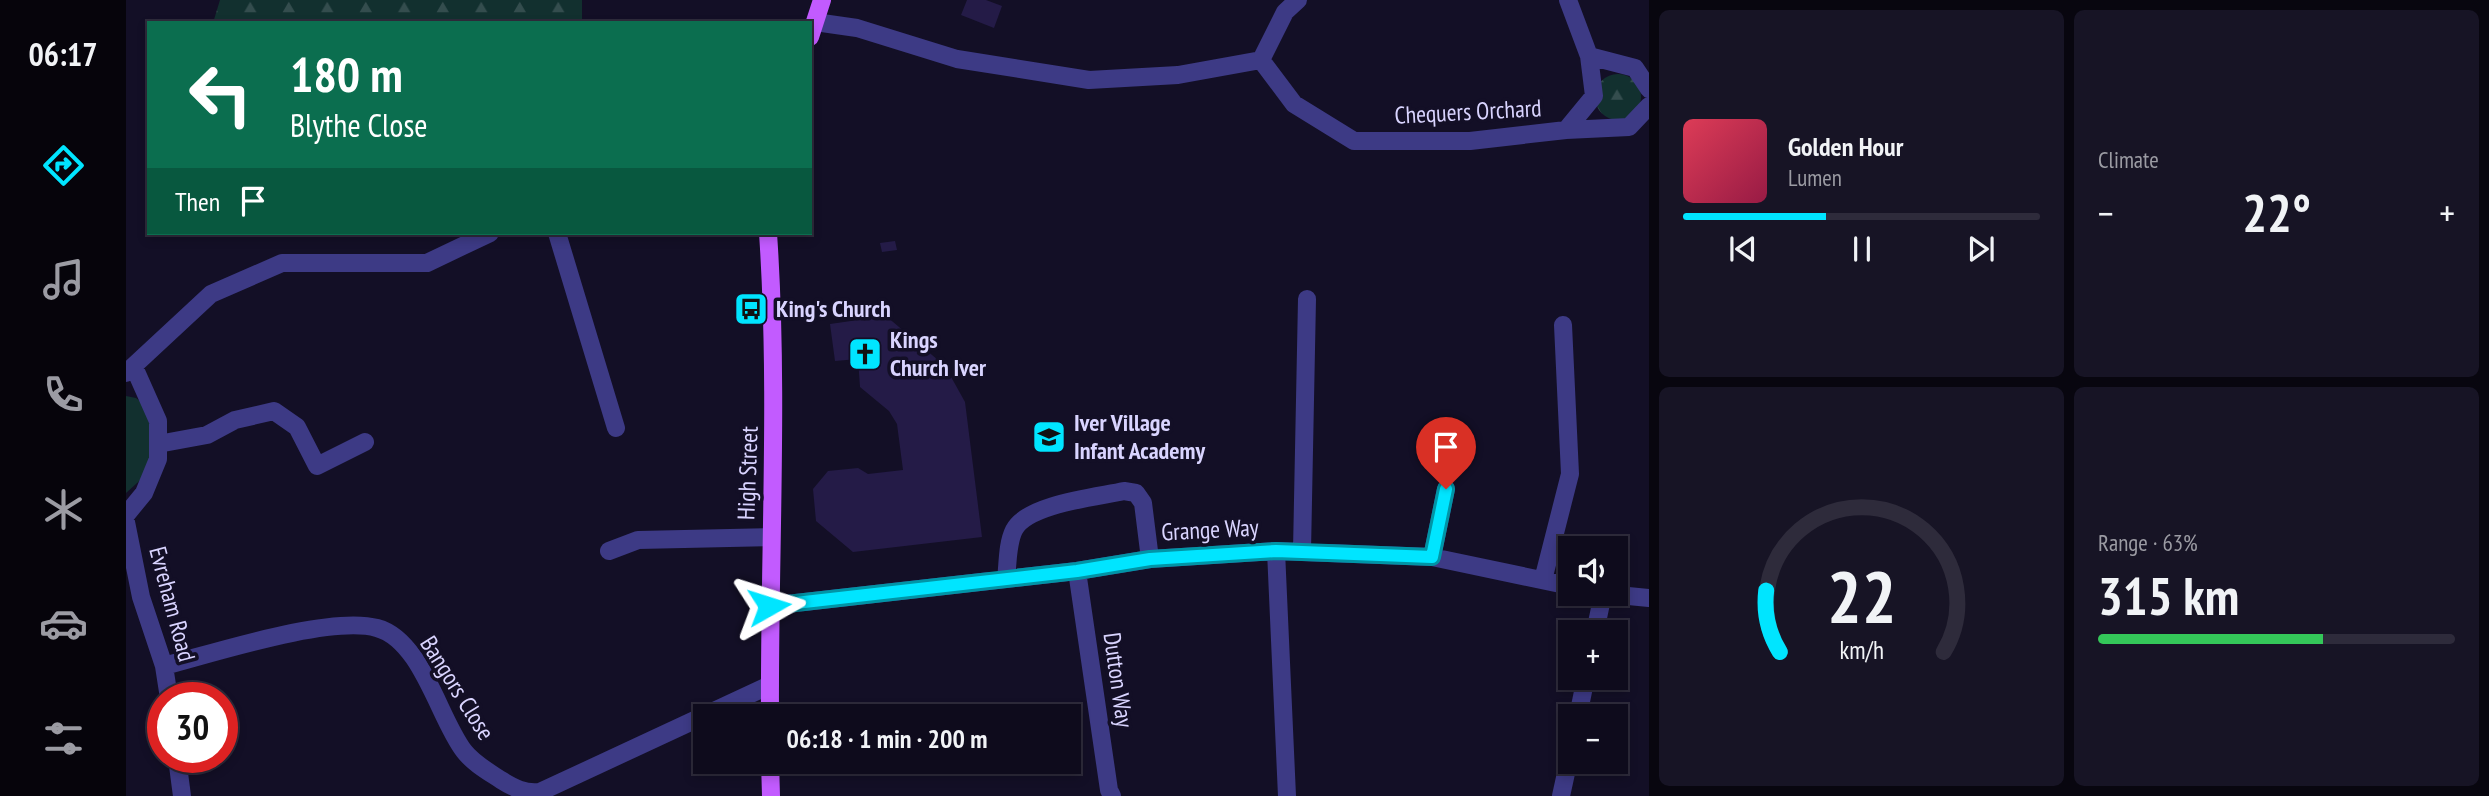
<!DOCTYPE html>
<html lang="en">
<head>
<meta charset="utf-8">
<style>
	:root { --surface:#0e0b1c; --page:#171425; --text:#f1f3f6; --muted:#9b9ba3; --line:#2e2b3b; --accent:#00e5ff }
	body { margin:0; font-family:"PT Sans Narrow",sans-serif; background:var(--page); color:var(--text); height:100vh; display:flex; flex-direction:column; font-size:26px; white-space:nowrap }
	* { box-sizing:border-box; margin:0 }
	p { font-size:23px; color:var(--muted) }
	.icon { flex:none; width:38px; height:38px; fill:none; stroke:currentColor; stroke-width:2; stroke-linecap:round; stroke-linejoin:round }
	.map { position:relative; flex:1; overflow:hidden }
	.details { display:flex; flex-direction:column; gap:10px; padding:10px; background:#08060f; width:840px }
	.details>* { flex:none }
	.hud { position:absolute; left:21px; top:21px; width:665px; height:214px; border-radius:0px; box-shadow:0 4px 10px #0003,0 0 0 2px var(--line); background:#0b6e4f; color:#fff; overflow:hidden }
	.fabs { position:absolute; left:1432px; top:536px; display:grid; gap:14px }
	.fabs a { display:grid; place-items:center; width:70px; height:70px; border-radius:0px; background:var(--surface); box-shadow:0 4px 10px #0003,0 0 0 2px var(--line); font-size:35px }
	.speed { position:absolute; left:21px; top:682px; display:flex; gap:14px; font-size:35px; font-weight:700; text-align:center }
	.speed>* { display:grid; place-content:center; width:91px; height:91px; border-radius:50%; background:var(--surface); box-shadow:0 4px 10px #0003,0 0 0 2px var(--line); line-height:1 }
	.speed .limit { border:10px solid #d22; background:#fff; color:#111 }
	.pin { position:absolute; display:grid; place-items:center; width:60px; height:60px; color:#fff; margin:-72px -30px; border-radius:50% 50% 50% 0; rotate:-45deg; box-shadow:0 0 7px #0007 }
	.pin .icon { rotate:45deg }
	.me { position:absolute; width:77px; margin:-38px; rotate:84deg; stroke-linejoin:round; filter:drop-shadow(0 0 5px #0008) }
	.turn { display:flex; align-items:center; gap:24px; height:147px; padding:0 28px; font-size:32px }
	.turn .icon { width:91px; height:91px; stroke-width:2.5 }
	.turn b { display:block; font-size:49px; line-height:60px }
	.then { display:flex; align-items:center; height:66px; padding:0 28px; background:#0003; gap:14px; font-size:26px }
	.big { font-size:52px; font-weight:700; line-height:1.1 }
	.details .card { flex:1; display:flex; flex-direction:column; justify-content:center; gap:10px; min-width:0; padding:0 24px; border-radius:10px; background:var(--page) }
	.details .dial { align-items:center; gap:0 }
	.dial svg { height:182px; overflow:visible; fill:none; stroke:var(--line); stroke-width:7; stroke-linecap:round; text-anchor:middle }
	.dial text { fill:var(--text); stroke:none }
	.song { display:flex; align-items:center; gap:21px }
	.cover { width:84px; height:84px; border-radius:10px; background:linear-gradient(135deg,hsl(350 70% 55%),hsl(340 70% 35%)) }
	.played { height:7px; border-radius:4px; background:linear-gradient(90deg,var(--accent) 40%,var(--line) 40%) }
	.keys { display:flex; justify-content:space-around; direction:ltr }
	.heat { display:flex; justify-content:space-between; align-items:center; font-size:38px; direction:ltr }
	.charge { height:10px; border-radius:5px; background:linear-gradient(90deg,#34c759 63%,var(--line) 0) }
	.details .tiles { flex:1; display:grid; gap:10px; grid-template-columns:repeat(2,1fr) }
	.trip { position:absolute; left:567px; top:704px; width:388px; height:70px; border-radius:0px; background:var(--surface); box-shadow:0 4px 10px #0003,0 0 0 2px var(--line); font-weight:700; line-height:70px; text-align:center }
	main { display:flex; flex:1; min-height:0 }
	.tabs { display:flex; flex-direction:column; width:126px; justify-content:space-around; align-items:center; background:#06040b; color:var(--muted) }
	.tabs .icon { width:49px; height:49px }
	.tabs .current { color:var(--accent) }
	.tabs b { font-size:32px; color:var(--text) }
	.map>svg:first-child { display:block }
	.grass { fill:#12302f }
	.forest { fill:url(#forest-firs) }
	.building { fill:#241b47 }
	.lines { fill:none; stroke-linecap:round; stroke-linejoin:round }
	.minor { stroke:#3d3a85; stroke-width:18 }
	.major { stroke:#c25bff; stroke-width:18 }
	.route-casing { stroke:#0095a6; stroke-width:18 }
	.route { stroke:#00e5ff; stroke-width:12 }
	.labels { text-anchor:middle; stroke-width:7; stroke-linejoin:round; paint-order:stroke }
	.street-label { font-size:24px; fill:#d9d4ff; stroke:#130f26 }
	.poi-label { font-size:24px; font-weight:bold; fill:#d9d4ff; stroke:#130f26; text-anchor:start }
</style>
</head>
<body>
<main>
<nav class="tabs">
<b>06:17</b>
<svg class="icon current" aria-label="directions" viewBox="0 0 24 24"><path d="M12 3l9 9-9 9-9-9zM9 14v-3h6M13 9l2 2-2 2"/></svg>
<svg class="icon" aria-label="music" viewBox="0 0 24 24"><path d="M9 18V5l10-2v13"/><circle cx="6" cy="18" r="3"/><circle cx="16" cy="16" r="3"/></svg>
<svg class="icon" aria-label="phone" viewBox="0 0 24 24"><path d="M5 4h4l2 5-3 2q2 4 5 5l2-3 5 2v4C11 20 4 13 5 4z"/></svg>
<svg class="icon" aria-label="climate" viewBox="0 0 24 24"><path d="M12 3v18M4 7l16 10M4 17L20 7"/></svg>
<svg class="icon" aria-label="car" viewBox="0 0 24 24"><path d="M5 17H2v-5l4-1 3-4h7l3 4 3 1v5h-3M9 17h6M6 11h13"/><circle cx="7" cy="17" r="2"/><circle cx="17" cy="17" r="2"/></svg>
<svg class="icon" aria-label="filters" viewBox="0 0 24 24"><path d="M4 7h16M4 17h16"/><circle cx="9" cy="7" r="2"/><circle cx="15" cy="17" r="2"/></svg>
</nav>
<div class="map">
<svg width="1523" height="796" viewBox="0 0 1523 796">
	<defs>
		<pattern id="forest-firs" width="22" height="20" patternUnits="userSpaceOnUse" patternTransform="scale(1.75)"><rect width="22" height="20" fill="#12302f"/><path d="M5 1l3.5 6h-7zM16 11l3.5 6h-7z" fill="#344d4e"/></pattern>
	</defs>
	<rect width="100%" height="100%" fill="#130f26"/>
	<path class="grass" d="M 0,396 L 10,398 L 20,406 L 29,420 L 21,474 L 0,493 Z"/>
	<path class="forest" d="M 94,0 L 456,0 L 456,20 L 395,23 L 87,23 Z
		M1469 97a23 23 0 1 1 46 0a23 23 0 1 1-46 0Z"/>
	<path class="building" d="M 841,0 L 860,0 L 876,6 L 868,28 L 835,15 Z
		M 769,241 L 771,250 L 756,252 L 754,243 Z
		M 760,316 L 819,366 L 839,402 L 856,537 L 727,552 L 690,521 L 687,489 L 702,471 L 732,468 L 742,474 L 777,470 L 771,424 L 763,411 L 734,387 L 732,359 L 709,361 L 704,324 Z"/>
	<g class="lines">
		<path class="minor" d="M 689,22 L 731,28 L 831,59 L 963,80 L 1052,75 L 1135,60
			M 1463,56 L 1509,68 L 1523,89
			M 1135,60 L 1168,104 L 1228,141 L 1344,141 L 1440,130 L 1468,96 L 1463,56 L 1442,0
			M 1135,60 L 1159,12 L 1172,0
			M 1440,130 L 1503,127 L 1523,106
			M 431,233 L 490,428
			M 0,373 L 85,294 L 156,263 L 301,263 L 364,233
			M 32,444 L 81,435 L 109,420 L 148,411 L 171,427 L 191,466 L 239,442
			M 0,515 L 18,493 L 32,459 L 32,421 L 8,367
			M 0,522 L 15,597 L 38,666 L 43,698
			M 483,551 L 512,540 L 645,537
			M 1150,551 L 1161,796
			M 1176,551 L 1181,299
			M 1306,557 L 1320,489
			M 951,571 L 983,790 L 986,796
			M 880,579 C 882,564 881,544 888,530 C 901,504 971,497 998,491 L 1010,493 L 1017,503 L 1024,559
			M 1417,580 L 1444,474 L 1437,325
			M 1472,593 L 1523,598
			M 643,606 L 951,571 L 1024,559 L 1150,551 L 1306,557 L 1444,586
			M 1469,632 L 1477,594
			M 38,666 C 88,653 205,615 251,628 C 296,640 313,719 338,751 C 347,763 363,772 375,780 C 388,788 399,794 414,792 L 644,685
			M 1452,716 L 1460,677
			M 51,758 L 56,796
			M 1435,796 L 1444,755"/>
		<path class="major" d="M 684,37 L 696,0
			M 642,233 C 653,394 643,555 644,716
			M 644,761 L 645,796"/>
	</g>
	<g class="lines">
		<defs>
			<path id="route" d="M 643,606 L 951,571 L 1024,559 L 1150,551 L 1306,557 L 1320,489"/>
		</defs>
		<use href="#route" class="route-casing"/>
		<use href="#route" class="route"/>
	</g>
	<defs>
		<symbol id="bus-square" viewBox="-11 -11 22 22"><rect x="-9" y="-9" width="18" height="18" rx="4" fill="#00e5ff" stroke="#130f26"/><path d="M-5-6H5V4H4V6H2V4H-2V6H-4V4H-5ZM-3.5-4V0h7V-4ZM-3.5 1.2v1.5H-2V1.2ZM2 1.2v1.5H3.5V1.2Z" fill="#111"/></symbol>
		<symbol id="church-square" viewBox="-11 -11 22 22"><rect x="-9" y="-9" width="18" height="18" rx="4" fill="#00e5ff" stroke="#130f26"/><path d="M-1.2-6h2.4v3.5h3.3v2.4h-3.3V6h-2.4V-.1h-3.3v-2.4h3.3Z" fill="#111"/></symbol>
		<symbol id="school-square" viewBox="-11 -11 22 22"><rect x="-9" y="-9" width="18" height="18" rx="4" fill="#00e5ff" stroke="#130f26"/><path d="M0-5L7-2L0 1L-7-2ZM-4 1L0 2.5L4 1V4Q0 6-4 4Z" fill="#111"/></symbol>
	</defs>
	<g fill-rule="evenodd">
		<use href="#bus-square" x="606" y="290" width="38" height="38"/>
		<use href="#church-square" x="720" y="335" width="38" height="38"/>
		<use href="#school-square" x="904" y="418" width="38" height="38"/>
	</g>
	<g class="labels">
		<g class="street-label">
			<text transform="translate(1342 112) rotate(-3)" y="8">Chequers Orchard</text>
			<text transform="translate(622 473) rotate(-88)" y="8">High Street</text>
			<text transform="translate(1084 530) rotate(-3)" y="8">Grange Way</text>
			<text transform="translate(46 604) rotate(75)" y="8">Evreham Road</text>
			<text transform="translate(992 680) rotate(82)" y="8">Dutton Way</text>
			<text transform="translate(331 688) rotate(58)" y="8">Bangors Close</text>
		</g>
		<g class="poi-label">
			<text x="650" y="317">King's Church</text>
			<text x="764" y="348">Kings<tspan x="764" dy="28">Church Iver</tspan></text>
			<text x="948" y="431">Iver Village<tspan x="948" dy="28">Infant Academy</tspan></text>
		</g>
	</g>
</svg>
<div class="fabs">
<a><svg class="icon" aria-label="sound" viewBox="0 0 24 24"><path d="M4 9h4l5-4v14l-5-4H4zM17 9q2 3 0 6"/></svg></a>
<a>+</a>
<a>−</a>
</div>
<div class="speed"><div class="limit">30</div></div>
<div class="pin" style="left:1320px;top:489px;background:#d93025"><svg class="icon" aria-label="arrive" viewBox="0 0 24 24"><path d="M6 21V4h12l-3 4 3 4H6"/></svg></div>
<svg class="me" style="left:643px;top:606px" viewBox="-20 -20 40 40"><path d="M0-17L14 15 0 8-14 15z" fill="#00e5ff" stroke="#fff" stroke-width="4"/></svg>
<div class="trip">06:18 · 1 min · 200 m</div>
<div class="hud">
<div class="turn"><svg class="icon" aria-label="left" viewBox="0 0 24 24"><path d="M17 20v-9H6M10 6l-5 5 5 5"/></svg><div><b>180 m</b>Blythe Close</div></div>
<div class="then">Then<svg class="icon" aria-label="arrive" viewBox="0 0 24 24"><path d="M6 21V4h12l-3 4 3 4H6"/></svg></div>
</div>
</div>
<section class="details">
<div class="tiles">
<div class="card">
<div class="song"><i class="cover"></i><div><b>Golden Hour</b><p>Lumen</p></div></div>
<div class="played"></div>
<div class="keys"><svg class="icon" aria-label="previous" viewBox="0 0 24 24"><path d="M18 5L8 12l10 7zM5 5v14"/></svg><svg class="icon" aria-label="pause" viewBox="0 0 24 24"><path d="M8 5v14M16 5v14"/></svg><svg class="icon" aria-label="next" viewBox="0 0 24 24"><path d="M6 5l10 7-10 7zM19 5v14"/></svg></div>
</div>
<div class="card"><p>Climate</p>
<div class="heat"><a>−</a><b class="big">22°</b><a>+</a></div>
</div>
<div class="card dial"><svg viewBox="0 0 100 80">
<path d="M14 69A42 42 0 1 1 86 69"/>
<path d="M14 69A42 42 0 0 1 8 42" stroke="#00e5ff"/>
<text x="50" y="56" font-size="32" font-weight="700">22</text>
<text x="50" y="72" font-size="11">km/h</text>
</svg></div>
<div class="card"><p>Range · 63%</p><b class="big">315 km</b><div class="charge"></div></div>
</div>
</section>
</main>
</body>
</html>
